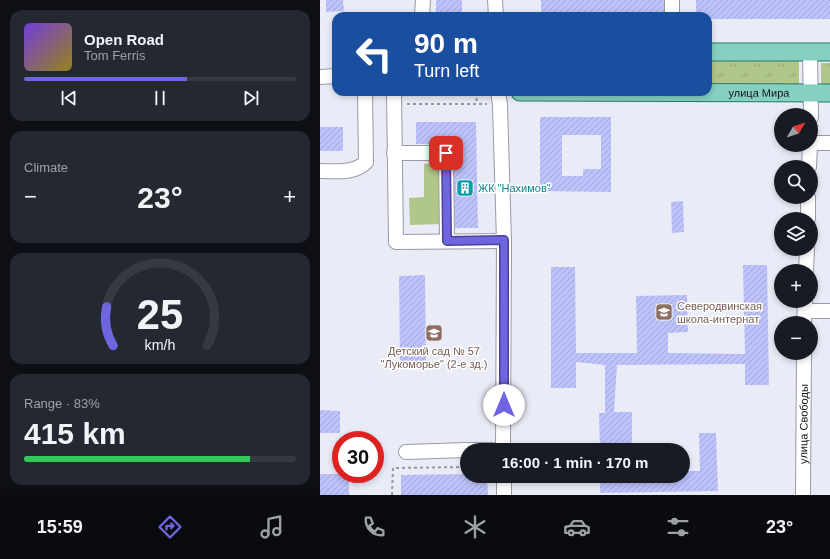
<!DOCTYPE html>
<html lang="en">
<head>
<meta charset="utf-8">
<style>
	:root { --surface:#171b24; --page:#242831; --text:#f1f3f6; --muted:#9ea1a6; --line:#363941; --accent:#7065e0 }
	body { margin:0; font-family:Arial,sans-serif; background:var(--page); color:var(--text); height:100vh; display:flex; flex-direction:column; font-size:15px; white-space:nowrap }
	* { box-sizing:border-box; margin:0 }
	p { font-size:13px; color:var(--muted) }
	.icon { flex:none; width:22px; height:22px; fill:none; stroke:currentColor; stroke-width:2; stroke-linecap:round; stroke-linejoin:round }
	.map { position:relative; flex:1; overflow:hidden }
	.panel { display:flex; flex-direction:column; gap:10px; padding:10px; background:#0d0f14; width:320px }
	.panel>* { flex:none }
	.banner { position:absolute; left:12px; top:12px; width:380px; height:84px; border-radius:12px; box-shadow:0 2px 6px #0003; background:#1a4fa0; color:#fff; overflow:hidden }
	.needle { width:26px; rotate:51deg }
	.buttons { position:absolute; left:454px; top:108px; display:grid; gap:8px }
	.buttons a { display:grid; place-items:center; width:44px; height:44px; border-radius:50%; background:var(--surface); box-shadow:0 2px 6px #0003; font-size:20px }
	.speed { position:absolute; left:12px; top:431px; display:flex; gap:8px; font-size:20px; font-weight:700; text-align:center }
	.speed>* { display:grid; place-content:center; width:52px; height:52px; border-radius:50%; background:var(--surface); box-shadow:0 2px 6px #0003; line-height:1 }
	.speed .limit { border:6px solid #d22; background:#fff; color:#111 }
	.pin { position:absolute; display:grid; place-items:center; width:34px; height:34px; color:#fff; margin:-17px; border-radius:8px; box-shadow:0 2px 6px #0006 }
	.me { position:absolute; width:44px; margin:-22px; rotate:0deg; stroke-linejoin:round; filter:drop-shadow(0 0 3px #0008) }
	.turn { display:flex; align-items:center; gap:14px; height:84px; padding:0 16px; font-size:18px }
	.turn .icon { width:52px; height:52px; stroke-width:2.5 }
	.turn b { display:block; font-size:28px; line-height:34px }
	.big { font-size:30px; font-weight:600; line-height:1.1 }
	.panel .tile { flex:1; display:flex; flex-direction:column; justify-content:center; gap:6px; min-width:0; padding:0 14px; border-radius:12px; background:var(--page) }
	.panel .dial { align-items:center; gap:0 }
	.dial svg { height:104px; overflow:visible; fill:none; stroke:var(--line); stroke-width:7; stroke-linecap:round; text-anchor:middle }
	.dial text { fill:var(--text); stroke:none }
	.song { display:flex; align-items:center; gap:12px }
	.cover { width:48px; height:48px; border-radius:6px; background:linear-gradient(135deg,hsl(260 70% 55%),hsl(50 70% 35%)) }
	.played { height:4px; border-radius:2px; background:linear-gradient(90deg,var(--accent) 60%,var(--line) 60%) }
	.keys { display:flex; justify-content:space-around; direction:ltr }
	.heat { display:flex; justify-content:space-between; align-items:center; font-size:22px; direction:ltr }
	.charge { height:6px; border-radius:3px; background:linear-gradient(90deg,#34c759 83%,var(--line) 0) }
	.trip { position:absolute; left:140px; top:443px; width:230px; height:40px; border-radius:20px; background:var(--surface); box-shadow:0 2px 6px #0003; font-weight:600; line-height:40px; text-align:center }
	.tabs { display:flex; height:64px; justify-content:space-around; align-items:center; background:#090b0e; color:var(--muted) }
	.tabs .icon { width:28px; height:28px }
	.tabs .selected { color:var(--accent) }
	.tabs b { font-size:18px; color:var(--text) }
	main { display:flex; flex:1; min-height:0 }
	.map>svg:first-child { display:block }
	.grass { fill:url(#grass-tufts) }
	.green { fill:#b1c789 }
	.building { fill:url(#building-hatch); fill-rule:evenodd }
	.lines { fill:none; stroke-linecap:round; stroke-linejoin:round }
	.minor-casing { stroke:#989aa5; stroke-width:16 }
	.major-casing { stroke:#277969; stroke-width:19 }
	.path { stroke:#9698a1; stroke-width:2; stroke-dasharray:3 3; stroke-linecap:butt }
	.minor { stroke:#fff; stroke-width:14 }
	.major { stroke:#85d0c0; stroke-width:17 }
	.route-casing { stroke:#494292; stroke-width:10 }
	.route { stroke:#7065e0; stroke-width:7 }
	.labels { text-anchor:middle; stroke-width:3; stroke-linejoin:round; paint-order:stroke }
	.street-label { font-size:11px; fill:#111216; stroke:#fff }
	.culture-label { font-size:11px; fill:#0d838f; stroke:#fff; text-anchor:start }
	.education-label { font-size:11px; fill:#785e54; stroke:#fff; text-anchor:start }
</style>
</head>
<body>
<main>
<section class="panel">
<div class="tile">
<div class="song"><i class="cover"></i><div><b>Open Road</b><p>Tom Ferris</p></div></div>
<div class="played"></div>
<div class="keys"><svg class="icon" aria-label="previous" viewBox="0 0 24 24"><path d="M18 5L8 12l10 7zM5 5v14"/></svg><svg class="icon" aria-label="pause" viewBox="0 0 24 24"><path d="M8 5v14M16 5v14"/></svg><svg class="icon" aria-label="next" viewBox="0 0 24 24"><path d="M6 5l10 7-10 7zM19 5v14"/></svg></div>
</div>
<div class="tile"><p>Climate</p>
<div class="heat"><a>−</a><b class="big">23°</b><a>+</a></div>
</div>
<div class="tile dial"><svg viewBox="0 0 100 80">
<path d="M14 69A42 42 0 1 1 86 69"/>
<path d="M14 69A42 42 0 0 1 9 39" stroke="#7065e0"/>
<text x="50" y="56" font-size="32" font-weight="700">25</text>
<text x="50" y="72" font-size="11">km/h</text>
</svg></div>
<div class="tile"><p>Range · 83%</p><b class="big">415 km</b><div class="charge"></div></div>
</section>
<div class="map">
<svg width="510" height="495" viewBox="0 0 510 495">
	<defs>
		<pattern id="grass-tufts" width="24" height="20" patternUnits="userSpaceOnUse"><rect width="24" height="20" fill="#b1c789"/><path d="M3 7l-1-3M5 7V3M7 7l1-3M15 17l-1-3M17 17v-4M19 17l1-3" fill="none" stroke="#97aa76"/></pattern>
		<pattern id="building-hatch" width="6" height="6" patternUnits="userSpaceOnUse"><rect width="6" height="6" fill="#bdc3fa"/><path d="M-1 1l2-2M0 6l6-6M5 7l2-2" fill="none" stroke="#a1a6d6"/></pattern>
	</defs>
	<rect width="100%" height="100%" fill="#e9ebf7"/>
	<path class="grass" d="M 388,61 L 479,61 L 479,86 L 388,86 Z
		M 501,63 L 510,63 L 510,93 L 501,94 Z"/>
	<path class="green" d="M 121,163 L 122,224 L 90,225 L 89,198 L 104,197 L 104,164 Z"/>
	<path class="building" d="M 6,0 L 23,0 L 24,11 L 6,12 Z
		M 116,0 L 142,0 L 142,16 L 116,16 Z
		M 221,0 L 344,0 L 344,16 L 221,16 Z
		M 376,0 L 510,0 L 510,19 L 388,19 L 388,16 L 376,16 Z
		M 220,117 L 291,117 L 291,192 L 220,191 ZM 242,135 L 281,135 L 281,169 L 263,169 L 263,176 L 242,176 Z
		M 96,122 L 156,122 L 158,228 L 135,228 L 133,149 L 131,146 L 126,144 L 96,144 Z
		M 0,127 L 23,127 L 23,151 L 0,151 Z
		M 363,201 L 364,232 L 352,233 L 351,202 Z
		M 423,265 L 447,265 L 449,385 L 425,385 L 425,364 L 297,365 L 294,412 L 312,412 L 312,450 L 280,450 L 279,413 L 285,413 L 285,365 L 256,362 L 256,388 L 231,388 L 231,267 L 255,267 L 256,353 L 317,353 L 316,296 L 367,295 L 368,332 L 348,333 L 348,353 L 425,354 Z
		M 105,275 L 106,364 L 80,364 L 79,276 Z
		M 0,410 L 20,411 L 20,433 L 0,433 Z
		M 379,433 L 396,433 L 398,491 L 280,493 L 280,476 L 363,476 L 363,471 L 380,471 Z
		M 0,474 L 29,474 L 29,495 L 0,495 Z
		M 147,474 L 147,476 L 167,476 L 168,495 L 81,495 L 81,475 Z"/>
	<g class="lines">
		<defs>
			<g id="minor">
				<path d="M 175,0 L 176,16"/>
				<path d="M 352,0 L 352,16"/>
				<path d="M 102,16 L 103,0"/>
				<path d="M 490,52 L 491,117"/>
				<path d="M 0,77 L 16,76"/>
				<path d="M 74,92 L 76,242 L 184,241"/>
				<path d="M 178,92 L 180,105 L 184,241 L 183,450"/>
				<path d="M 491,143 L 510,143"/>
				<path d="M 74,153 L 126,153 L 127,241"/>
				<path d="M 489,167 L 490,145"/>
				<path d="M 0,171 C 16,171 34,174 46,162 L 45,92"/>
				<path d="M 488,219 L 488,197"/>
				<path d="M 486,271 L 487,249"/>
				<path d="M 485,311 L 510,311"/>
				<path d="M 484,323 L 485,301"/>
				<path d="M 150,450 L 172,450"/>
				<path d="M 86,452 L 147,450"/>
				<path d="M 184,495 L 184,476"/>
				<path id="s1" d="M 483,495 L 484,353"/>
			</g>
			<g id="major">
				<path d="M 388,52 L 510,52"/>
				<path id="s2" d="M 200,92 L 510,93"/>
			</g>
		</defs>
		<use href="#minor" class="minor-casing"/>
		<use href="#major" class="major-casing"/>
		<path class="path" d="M 156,92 L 157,104
			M 87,104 L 167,104
			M 72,495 L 73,468 L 147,467"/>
		<use href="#minor" class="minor"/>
		<use href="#major" class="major"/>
	</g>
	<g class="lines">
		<defs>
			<path id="route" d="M 126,153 L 127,241 L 184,240 L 184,405"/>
		</defs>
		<use href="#route" class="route-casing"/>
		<use href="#route" class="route"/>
	</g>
	<defs>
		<symbol id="building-square" viewBox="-11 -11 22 22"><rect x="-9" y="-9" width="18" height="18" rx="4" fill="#0f9aa8" stroke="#fff"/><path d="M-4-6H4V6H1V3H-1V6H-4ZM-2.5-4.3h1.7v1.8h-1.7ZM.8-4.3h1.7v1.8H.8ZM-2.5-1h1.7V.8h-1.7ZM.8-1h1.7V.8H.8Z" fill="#fff"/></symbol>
		<symbol id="school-square" viewBox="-11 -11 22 22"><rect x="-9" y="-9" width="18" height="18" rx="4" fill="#8d6e63" stroke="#fff"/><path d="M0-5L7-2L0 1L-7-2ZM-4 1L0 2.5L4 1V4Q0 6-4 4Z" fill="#fff"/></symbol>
	</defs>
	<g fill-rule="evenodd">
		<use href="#building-square" x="135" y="178" width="20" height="20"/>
		<use href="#school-square" x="334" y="302" width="20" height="20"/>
		<use href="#school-square" x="104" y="323" width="20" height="20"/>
	</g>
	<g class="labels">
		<g class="street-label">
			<text dy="4" stroke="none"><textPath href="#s2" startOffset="239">улица Мира</textPath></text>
			<text dy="4" stroke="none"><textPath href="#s1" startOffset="71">улица Свободы</textPath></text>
		</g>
		<g class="culture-label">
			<text x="158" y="192">ЖК "Нахимов"</text>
		</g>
		<g class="education-label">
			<text x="357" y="310">Северодвинская<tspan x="357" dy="13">школа-интернат</tspan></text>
			<text x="114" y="355" text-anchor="middle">Детский сад № 57<tspan x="114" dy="13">"Лукоморье" (2-е зд.)</tspan></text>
		</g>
	</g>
</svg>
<div class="buttons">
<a><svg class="needle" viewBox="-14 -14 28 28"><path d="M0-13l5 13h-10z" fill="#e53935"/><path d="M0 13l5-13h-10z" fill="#9ea1a6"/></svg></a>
<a><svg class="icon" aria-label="search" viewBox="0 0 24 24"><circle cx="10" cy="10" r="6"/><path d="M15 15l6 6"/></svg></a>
<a><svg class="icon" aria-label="layers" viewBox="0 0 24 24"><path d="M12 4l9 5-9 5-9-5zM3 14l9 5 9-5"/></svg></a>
<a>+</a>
<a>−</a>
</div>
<div class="speed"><div class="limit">30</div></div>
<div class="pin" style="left:126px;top:153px;background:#d93025"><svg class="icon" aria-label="arrive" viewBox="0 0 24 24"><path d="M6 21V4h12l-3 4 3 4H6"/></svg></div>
<svg class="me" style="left:184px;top:405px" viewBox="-20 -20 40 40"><circle r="19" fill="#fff"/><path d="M0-13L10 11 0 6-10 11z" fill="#7065e0"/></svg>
<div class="trip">16:00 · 1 min · 170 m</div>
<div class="banner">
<div class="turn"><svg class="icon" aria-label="left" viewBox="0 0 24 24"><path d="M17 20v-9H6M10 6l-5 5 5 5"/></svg><div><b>90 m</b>Turn left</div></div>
</div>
</div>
</main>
<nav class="tabs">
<b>15:59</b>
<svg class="icon selected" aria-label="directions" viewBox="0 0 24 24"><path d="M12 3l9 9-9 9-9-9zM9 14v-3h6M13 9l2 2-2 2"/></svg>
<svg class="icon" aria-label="music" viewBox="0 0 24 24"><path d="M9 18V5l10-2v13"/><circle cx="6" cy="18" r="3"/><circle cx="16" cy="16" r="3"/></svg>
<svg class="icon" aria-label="phone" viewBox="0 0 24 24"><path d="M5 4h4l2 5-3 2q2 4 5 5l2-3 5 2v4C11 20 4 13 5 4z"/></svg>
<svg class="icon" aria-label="climate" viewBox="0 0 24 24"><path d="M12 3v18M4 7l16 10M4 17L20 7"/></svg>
<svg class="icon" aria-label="car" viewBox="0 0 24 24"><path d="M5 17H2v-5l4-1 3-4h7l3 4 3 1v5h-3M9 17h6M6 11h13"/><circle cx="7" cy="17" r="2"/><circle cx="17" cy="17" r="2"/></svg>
<svg class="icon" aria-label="filters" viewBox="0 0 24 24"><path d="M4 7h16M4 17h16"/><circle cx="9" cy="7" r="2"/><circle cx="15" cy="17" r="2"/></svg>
<b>23°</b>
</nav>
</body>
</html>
